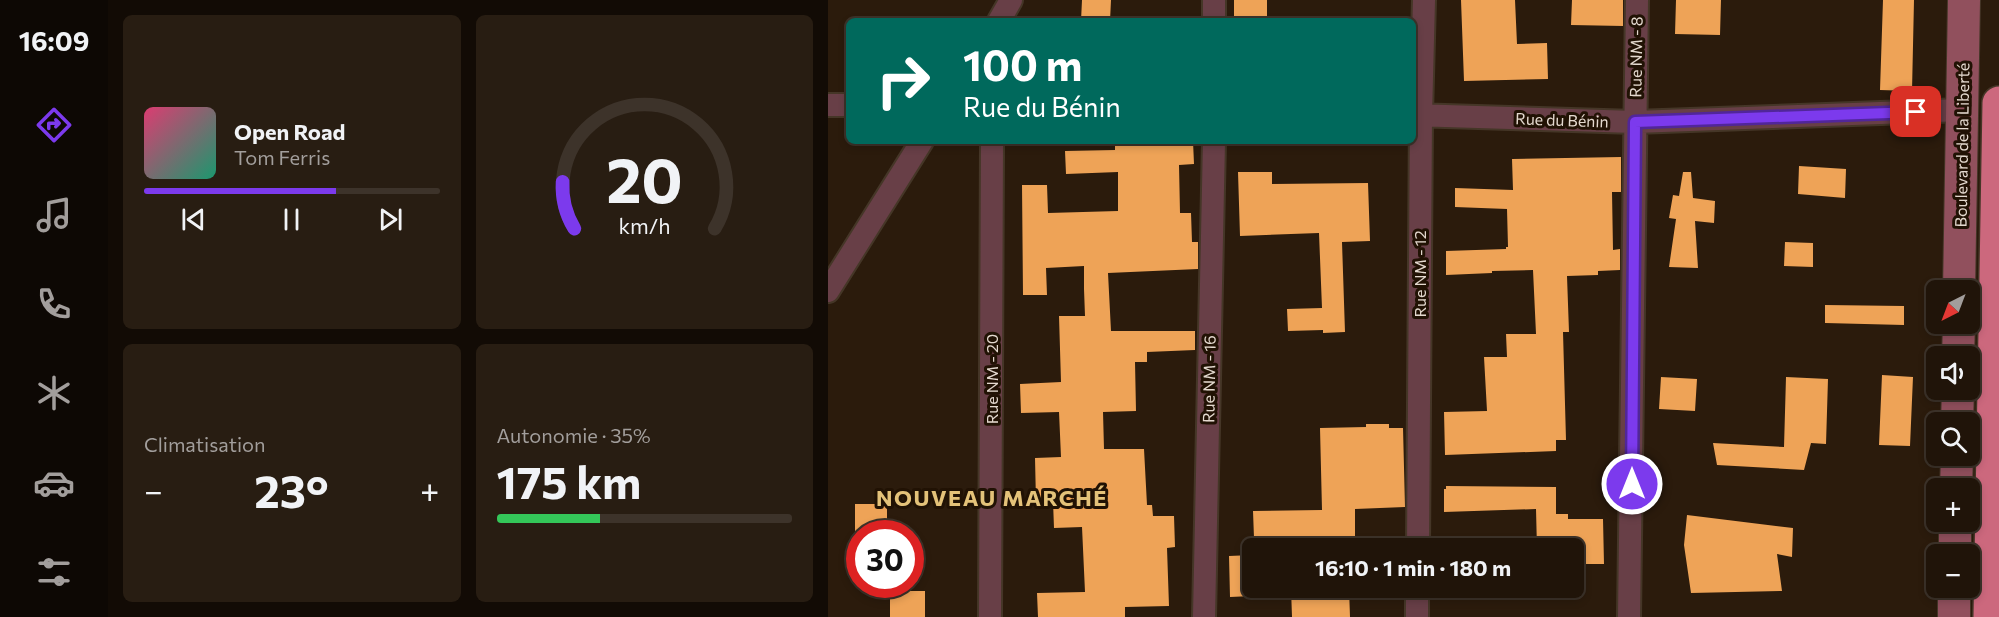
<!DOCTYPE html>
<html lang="fr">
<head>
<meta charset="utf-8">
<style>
	:root { --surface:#201409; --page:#281d12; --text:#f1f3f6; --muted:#a29e9c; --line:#3d332a; --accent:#7c3aed }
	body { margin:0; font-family:Commissioner,sans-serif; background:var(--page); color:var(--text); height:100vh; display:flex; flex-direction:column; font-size:22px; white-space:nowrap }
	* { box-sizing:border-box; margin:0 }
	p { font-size:20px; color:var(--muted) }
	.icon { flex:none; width:33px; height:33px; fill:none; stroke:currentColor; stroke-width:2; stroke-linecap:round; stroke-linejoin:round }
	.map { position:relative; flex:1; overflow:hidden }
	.details { display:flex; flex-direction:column; gap:15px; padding:15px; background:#120b05; width:720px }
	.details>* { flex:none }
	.top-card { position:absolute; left:18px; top:18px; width:570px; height:126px; border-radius:9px; box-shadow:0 3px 9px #0003,0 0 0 2px var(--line); background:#00695c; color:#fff; overflow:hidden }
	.needle { width:39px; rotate:222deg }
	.fabs { position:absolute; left:1098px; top:280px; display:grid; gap:12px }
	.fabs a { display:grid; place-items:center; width:54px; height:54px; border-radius:9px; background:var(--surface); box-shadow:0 3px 9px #0003,0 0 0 2px var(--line); font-size:30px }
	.speed { position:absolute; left:18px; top:520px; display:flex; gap:12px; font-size:30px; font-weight:700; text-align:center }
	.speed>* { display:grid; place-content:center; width:78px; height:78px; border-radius:50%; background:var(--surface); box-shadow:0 3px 9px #0003,0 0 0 2px var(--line); line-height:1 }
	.speed .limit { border:9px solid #d22; background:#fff; color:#111 }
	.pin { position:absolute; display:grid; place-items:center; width:51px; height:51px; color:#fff; margin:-26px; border-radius:12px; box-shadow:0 3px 9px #0006 }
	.me { position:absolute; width:66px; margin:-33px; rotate:0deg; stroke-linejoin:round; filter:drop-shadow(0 0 4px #0008) }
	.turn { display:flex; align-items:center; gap:21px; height:126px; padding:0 18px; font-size:27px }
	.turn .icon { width:78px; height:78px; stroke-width:2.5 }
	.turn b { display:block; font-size:42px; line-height:51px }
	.big { font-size:45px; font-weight:700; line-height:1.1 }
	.details .card { flex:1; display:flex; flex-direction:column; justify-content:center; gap:9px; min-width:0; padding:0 21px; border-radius:9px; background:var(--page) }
	.details .dial { align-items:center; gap:0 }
	.dial svg { height:156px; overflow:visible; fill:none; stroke:var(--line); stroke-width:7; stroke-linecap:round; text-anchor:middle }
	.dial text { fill:var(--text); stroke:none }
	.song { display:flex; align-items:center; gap:18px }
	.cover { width:72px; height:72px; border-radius:9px; background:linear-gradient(135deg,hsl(340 70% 55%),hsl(160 70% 35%)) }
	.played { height:6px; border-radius:3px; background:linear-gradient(90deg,var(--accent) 65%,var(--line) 65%) }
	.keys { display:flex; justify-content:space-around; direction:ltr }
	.heat { display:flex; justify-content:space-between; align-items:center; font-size:33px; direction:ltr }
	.charge { height:9px; border-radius:4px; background:linear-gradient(90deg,#34c759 35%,var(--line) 0) }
	.details .tiles { flex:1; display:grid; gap:15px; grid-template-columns:repeat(2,1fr) }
	.trip { position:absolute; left:414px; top:538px; width:342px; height:60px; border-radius:9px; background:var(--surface); box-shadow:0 3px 9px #0003,0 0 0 2px var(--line); font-weight:700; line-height:60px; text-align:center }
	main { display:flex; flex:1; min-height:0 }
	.tab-bar { display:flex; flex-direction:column; width:108px; justify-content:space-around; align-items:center; background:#0d0804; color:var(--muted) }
	.tab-bar .icon { width:42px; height:42px }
	.tab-bar .current { color:var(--accent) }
	.tab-bar b { font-size:27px; color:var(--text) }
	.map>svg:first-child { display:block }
	.building { fill:#eea357 }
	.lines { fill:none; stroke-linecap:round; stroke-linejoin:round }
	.street-casing { stroke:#453627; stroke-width:26 }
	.secondary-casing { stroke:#453627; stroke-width:34 }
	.highway-casing { stroke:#453627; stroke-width:36 }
	.street { stroke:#683f47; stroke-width:22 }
	.secondary { stroke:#91505d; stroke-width:32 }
	.highway { stroke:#cc687d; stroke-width:33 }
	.route-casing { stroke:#51269a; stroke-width:15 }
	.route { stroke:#7c3aed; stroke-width:10 }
	.labels { text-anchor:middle; stroke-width:6; stroke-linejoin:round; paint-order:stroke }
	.street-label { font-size:16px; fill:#e4d9cf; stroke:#211204 }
	.district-label { font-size:22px; font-weight:bold; letter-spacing:1.5px; fill:#e4c279; stroke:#211204 }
</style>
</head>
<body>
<main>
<nav class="tab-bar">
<b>16:09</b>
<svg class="icon current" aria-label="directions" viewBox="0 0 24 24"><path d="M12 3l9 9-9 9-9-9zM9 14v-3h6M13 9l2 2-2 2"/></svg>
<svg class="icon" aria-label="music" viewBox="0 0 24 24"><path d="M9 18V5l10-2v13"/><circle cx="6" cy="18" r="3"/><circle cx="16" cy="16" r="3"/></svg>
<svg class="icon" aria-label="phone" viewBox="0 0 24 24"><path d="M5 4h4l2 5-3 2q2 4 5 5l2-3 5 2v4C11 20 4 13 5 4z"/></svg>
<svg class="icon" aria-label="climate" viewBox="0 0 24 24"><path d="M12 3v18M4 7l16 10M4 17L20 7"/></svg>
<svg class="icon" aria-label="car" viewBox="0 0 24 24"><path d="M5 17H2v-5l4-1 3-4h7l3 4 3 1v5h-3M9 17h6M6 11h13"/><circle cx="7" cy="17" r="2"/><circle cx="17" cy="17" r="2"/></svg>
<svg class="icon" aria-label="filters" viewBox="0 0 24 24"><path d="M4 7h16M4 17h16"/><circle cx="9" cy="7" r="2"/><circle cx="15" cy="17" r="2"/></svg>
</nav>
<section class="details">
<div class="tiles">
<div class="card">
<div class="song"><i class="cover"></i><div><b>Open Road</b><p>Tom Ferris</p></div></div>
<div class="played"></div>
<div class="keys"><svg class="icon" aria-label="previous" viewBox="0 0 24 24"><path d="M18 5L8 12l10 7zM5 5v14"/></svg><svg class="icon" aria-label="pause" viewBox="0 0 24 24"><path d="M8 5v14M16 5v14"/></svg><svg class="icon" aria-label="next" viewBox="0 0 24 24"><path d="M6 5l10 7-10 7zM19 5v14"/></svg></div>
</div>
<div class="card dial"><svg viewBox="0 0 100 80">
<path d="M14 69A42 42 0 1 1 86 69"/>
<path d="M14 69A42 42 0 0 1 8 45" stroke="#7c3aed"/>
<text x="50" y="56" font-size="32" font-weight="700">20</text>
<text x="50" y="72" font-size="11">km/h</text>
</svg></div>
<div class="card"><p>Climatisation</p>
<div class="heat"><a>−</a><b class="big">23°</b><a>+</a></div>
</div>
<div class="card"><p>Autonomie · 35%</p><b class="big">175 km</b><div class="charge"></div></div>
</div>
</section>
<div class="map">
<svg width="1171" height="617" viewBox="0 0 1171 617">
	<rect width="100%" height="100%" fill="#2b1b0c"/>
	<path class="building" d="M 254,0 L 283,0 L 282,21 L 253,21 Z
		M 406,0 L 439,0 L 439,21 L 406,21 Z
		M 633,0 L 687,0 L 689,44 L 719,43 L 720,79 L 636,81 Z
		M 744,0 L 795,0 L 795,26 L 743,25 Z
		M 848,0 L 893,0 L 892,35 L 847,34 Z
		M 1055,0 L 1086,0 L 1084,91 L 1052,90 Z
		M 287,141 L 365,141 L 366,164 L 351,165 L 352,213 L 363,213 L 364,242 L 370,242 L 370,269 L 280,273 L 283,331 L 367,331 L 367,350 L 319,352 L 319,362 L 307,362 L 308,411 L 275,412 L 276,449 L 316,449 L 319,505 L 324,505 L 325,516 L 346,516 L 347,547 L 339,548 L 341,606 L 297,607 L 297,617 L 210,617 L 209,593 L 257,592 L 254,527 L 226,528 L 225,501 L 208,502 L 207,458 L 233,457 L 231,412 L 193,413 L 192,384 L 233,382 L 231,316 L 257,316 L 256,289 L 256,266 L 218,268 L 219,295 L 195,295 L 194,185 L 219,185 L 220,213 L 290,211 L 290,172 L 238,174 L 237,151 L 287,150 Z
		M 793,157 L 793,192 L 784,192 L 785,250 L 792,249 L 792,270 L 770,271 L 770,275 L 739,276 L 741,332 L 735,332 L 738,440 L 728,440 L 728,451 L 617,455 L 616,412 L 659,411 L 656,357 L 679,357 L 678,334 L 708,334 L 705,270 L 664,271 L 664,273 L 618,275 L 618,251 L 678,249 L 678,247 L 680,247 L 679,209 L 627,207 L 627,188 L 685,190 L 684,159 Z
		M 971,166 L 1018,169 L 1017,198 L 970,194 Z
		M 410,172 L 444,172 L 444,184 L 540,183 L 542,241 L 514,242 L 517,332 L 495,333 L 495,330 L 460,331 L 459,309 L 494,308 L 491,233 L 412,236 Z
		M 855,172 L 863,172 L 865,198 L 887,201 L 886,223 L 867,221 L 870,268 L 841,267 L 848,219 L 841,218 L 845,195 L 851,196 Z
		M 957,242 L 985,243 L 985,267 L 956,266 Z
		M 997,305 L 1076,306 L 1076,325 L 997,323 Z
		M 1054,375 L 1085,377 L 1082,446 L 1051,445 Z
		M 833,377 L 869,379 L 867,411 L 831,409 Z
		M 958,377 L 1000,379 L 998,444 L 983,443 L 976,470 L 889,465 L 885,443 L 956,447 Z
		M 538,424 L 561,424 L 561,428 L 575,428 L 577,507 L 527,509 L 527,539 L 493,540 L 493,536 L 426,538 L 425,511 L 494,510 L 492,428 L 538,427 Z
		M 618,486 L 728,487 L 728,514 L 740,514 L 740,519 L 775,519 L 776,564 L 746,564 L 746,549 L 709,549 L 708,509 L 616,512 L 616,489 L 618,489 Z
		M 27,504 L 59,504 L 59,534 L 27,534 Z
		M 859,515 L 965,528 L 964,557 L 949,554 L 954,591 L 863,593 L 856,545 Z
		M 424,555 L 424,596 L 402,597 L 401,556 Z
		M 463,588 L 521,588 L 522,617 L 464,617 Z
		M 62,591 L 97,591 L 97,617 L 62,617 Z"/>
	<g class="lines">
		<defs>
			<path id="street" d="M 386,0 L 386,21
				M 171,21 L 183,0
				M 0,105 L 21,105
				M 585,115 L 807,122 L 1134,110
				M 0,291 L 94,141
				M 590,549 L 593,115 L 596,0
				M 162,617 L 164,141
				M 376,617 L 386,141
				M 589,617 L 589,588
				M 801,617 L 809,0"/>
			<path id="secondary" d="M 1131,291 L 1136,0
				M 1130,357 L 1131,324
				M 1129,423 L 1130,390
				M 1128,489 L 1129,456
				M 1127,555 L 1127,522
				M 1126,617 L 1126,588"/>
			<path id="highway" d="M 1162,617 L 1171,103"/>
		</defs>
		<use href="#street" class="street-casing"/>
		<use href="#secondary" class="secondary-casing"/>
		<use href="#highway" class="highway-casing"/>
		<use href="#street" class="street"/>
		<use href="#secondary" class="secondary"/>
		<use href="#highway" class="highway"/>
	</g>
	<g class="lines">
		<defs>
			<path id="route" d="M 804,484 L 807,122 L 1088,112"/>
		</defs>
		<use href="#route" class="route-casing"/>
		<use href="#route" class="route"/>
	</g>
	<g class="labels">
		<g class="street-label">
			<text transform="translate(808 57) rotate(-89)" y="6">Rue NM - 8</text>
			<text transform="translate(734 120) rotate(2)" y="6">Rue du Bénin</text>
			<text transform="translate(1134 145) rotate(-89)" y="6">Boulevard de la Liberté</text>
			<text transform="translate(592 274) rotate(-90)" y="6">Rue NM - 12</text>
			<text transform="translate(164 379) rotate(-90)" y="6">Rue NM - 20</text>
			<text transform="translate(381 379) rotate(-89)" y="6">Rue NM - 16</text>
		</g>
		<g class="district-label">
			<text x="164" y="506">NOUVEAU MARCHÉ</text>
		</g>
	</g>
</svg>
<div class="fabs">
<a><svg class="needle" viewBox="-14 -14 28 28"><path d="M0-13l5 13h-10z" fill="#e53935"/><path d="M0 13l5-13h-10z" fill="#a29e9c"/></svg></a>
<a><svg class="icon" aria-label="sound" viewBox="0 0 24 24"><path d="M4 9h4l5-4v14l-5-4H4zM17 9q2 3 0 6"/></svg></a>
<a><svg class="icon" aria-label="search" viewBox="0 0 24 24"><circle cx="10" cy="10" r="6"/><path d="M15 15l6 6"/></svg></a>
<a>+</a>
<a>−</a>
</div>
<div class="speed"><div class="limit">30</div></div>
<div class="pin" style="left:1088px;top:112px;background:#d93025"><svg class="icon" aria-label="arrive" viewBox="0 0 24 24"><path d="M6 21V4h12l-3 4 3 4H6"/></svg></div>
<svg class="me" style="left:804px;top:484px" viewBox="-20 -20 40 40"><circle r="17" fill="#7c3aed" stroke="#fff" stroke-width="3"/><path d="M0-11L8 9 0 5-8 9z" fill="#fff"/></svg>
<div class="trip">16:10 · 1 min · 180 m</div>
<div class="top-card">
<div class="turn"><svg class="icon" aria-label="right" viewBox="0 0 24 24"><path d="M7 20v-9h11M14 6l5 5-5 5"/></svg><div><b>100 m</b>Rue du Bénin</div></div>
</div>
</div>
</main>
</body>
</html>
